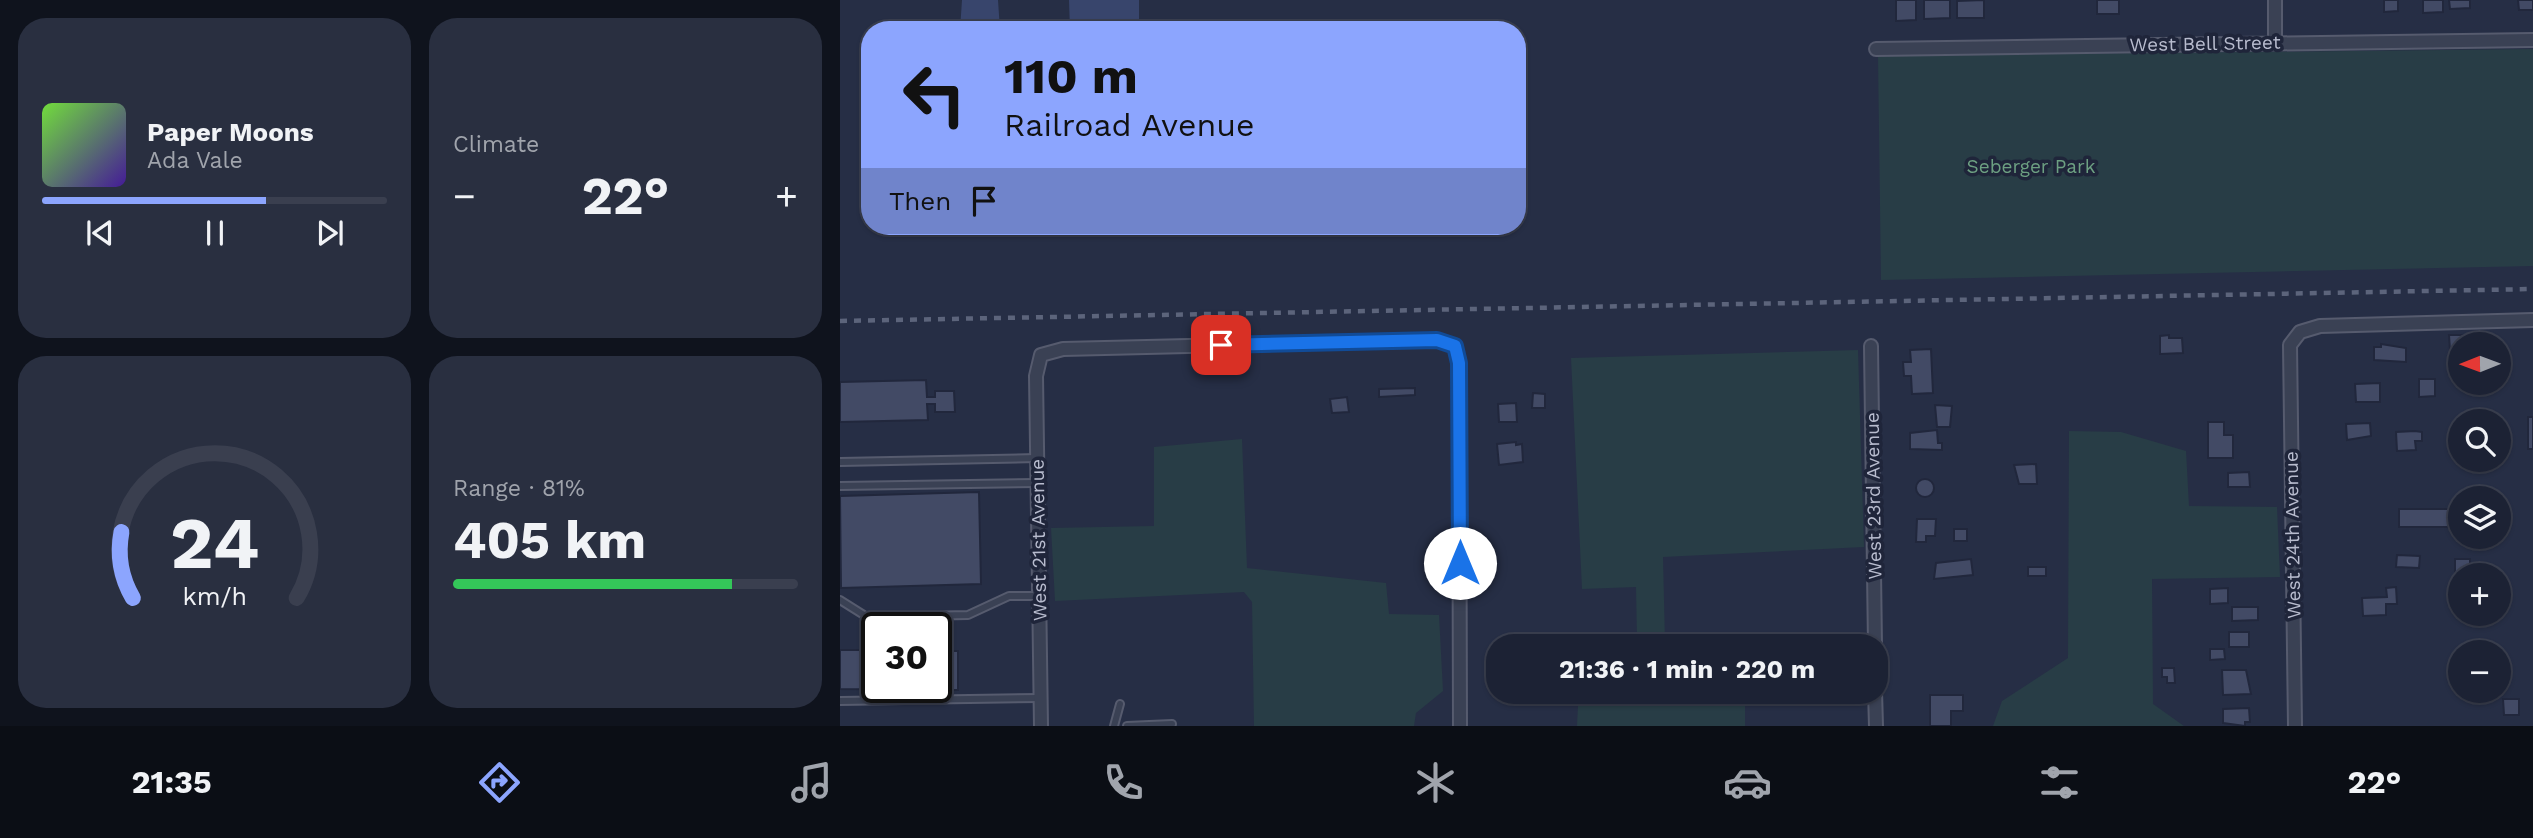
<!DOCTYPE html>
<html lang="en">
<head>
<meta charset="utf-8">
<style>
	:root { --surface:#1c2234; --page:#292f40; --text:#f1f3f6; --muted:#a0a4ac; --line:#3a3f4f; --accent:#8ca5fe }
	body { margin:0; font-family:"Work Sans",sans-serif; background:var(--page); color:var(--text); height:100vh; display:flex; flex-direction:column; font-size:26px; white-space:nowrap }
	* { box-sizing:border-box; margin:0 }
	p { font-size:23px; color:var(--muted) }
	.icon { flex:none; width:38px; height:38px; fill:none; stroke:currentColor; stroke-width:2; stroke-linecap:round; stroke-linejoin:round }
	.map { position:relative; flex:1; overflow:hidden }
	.sheet { display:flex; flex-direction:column; gap:18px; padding:18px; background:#0f131d; width:840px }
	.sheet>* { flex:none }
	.banner { position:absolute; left:21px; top:21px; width:665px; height:214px; border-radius:28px; box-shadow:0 2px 5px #0004,0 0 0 2px var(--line); background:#8ca5fe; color:#111; overflow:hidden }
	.needle { width:46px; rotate:269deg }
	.tools { position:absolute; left:1608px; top:332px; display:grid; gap:14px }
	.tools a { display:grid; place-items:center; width:63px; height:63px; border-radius:50%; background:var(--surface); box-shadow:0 2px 5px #0004,0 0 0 2px var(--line); font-size:35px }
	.speed { position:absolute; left:21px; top:612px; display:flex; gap:14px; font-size:35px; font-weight:700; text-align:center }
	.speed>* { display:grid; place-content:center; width:91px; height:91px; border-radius:50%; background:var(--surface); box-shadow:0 2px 5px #0004,0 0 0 2px var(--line); line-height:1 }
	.speed .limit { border:4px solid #111; border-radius:10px; background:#fff; color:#111 }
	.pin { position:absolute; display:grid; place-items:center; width:60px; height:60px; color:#fff; margin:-30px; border-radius:14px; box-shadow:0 4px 10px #0006 }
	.me { position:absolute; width:77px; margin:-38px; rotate:0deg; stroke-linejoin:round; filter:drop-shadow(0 0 5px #0008) }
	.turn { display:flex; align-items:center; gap:24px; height:147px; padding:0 28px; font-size:32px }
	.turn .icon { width:91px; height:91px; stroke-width:2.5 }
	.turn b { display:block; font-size:49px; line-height:60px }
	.then { display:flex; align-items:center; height:66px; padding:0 28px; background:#0003; gap:14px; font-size:26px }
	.big { font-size:52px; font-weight:700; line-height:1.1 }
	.sheet .card { flex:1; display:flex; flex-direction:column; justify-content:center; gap:10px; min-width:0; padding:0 24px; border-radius:28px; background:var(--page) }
	.sheet .dial { align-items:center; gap:0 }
	.dial svg { height:182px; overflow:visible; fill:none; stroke:var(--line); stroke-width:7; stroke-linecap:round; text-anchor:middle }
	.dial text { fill:var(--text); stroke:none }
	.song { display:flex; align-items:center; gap:21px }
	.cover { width:84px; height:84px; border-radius:10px; background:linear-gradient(135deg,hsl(100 70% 55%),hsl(260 70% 35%)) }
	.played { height:7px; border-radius:4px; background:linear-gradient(90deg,var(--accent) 65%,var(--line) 65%) }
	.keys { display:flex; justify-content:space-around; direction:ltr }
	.heat { display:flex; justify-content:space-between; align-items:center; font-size:38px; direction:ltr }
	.charge { height:10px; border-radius:5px; background:linear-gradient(90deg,#34c759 81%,var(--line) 0) }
	.sheet .tiles { flex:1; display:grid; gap:18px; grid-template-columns:repeat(2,1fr) }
	.trip { position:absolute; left:646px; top:634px; width:402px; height:70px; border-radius:28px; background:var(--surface); box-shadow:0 2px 5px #0004,0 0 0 2px var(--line); font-weight:700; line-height:70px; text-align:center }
	.tab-bar { display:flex; height:112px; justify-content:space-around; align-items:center; background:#0b0e15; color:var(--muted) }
	.tab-bar .icon { width:49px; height:49px }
	.tab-bar .current { color:var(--accent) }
	.tab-bar b { font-size:32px; color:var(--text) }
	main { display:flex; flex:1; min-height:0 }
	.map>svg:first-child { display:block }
	.green { fill:#283d46 }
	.water { fill:#38456c }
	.building { fill:#424a65; stroke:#21273c; stroke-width:2 }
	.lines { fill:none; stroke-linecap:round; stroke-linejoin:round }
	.lane-casing { stroke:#565b6e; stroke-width:10 }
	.street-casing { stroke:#565b6e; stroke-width:16 }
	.lane { stroke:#3a4154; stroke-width:6 }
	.street { stroke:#3a4154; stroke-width:12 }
	.rail { stroke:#5c647b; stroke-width:4.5; stroke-dasharray:7 7; stroke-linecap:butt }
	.route-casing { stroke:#114b97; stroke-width:18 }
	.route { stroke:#1a73e8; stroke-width:12 }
	.labels { text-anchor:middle; stroke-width:7; stroke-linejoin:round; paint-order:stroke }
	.street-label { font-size:19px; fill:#b8bcce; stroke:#1f253a }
	.park-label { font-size:19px; fill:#6da082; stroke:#1f253a }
</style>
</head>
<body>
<main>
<section class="sheet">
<div class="tiles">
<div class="card">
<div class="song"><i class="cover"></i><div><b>Paper Moons</b><p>Ada Vale</p></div></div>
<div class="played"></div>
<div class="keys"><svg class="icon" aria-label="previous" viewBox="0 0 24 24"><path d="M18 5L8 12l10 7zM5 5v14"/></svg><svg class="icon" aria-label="pause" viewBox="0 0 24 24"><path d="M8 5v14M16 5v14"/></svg><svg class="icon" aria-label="next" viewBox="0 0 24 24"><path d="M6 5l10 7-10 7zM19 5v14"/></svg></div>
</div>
<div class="card"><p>Climate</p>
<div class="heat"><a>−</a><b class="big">22°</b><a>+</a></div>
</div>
<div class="card dial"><svg viewBox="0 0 100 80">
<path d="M14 69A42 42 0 1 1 86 69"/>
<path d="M14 69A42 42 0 0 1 9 40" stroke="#8ca5fe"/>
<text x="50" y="56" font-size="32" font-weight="700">24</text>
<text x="50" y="72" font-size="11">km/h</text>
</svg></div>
<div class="card"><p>Range · 81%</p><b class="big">405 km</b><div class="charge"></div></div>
</div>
</section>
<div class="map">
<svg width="1693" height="726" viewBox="0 0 1693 726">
	<rect width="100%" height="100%" fill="#262e45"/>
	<path class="green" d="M 1693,49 L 1693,266 L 1041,280 L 1038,56 Z
		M 1018,350 L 1024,547 L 823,557 L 825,643 L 905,643 L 905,646 L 772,646 L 774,642 L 797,639 L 796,587 L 742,589 L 731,358 Z
		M 1229,431 L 1281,432 L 1346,451 L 1349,506 L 1437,507 L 1440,577 L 1312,579 L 1313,704 L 1344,726 L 1153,726 L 1162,701 L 1228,658 Z
		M 402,439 L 407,568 L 546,583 L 549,614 L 599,615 L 603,691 L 576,713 L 574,726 L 414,726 L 412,602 L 404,592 L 215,601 L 211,528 L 314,526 L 314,447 Z
		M 746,691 L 905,691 L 905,726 L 737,726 L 738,706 Z"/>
	<path class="water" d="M 122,0 L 158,0 L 160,30 L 120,30 Z
		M 229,0 L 299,0 L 299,30 L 230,30 Z"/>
	<path class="building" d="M 1056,0 L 1076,0 L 1076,20 L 1056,21 Z
		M 1084,0 L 1110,0 L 1110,18 L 1084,19 Z
		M 1144,0 L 1144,18 L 1117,18 L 1117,1 Z
		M 1257,0 L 1279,0 L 1279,14 L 1257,14 Z
		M 1544,0 L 1558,0 L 1558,11 L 1544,12 Z
		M 1583,0 L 1603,0 L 1603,12 L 1583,13 Z
		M 1609,0 L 1630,0 L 1630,8 L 1610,9 Z
		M 1678,0 L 1693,0 L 1693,10 L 1679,10 Z
		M 1329,335 L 1329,338 L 1342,338 L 1343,353 L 1320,354 L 1320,336 Z
		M 1609,335 L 1624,335 L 1625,345 L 1620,345 L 1620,350 L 1610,351 Z
		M 1541,344 L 1566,348 L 1566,362 L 1534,360 L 1534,347 L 1541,347 Z
		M 1091,349 L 1093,393 L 1072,394 L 1071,376 L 1064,376 L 1063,362 L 1071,362 L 1070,350 Z
		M 1579,379 L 1595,379 L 1595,396 L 1579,397 Z
		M 86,380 L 87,397 L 95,397 L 95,391 L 114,391 L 115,412 L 95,412 L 95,404 L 87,404 L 88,420 L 0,422 L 0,382 Z
		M 1540,383 L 1540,402 L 1516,402 L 1515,384 Z
		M 575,388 L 575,395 L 539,397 L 539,389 Z
		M 693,393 L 705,394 L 705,408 L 692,408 Z
		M 507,397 L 509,412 L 492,413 L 490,399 Z
		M 676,403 L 677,422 L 659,422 L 658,404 Z
		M 1095,405 L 1112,406 L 1110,427 L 1097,427 Z
		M 1688,417 L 1693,417 L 1693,449 L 1688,449 Z
		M 1368,422 L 1384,422 L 1384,435 L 1393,435 L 1393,458 L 1368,458 Z
		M 1530,423 L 1531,436 L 1507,440 L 1506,424 Z
		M 1097,430 L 1098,443 L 1102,443 L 1102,450 L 1070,449 L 1070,433 Z
		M 1575,431 L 1582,432 L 1582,441 L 1575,441 L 1576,450 L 1557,451 L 1556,432 Z
		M 676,442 L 676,445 L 682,444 L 683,462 L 659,465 L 657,444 Z
		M 1196,464 L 1197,484 L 1179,484 L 1174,465 Z
		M 1409,472 L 1410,487 L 1388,487 L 1388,473 Z
		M1076 488a9 9 0 1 1 18 0a9 9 0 1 1-18 0Z
		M 139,492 L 141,584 L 1,588 L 0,496 Z
		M 1559,509 L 1608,509 L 1608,527 L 1559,527 Z
		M 1077,519 L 1096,519 L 1095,536 L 1086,536 L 1086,542 L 1076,542 Z
		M 1114,529 L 1127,529 L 1127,541 L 1114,541 Z
		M 1557,555 L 1580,556 L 1579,568 L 1556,567 Z
		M 1131,559 L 1133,575 L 1094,579 L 1096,563 Z
		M 1615,559 L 1630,559 L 1630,573 L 1615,574 Z
		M 1188,567 L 1206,567 L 1206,576 L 1188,576 Z
		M 1556,587 L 1557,604 L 1546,604 L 1546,615 L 1523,616 L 1522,598 L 1547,597 L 1546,588 Z
		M 1388,588 L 1388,603 L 1370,604 L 1370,589 Z
		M 1392,607 L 1418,607 L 1418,620 L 1392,621 Z
		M 1389,632 L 1409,632 L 1409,647 L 1389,647 Z
		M 1370,649 L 1384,649 L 1385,659 L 1370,660 Z
		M 0,650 L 37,650 L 37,688 L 96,688 L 96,651 L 118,651 L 118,690 L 0,689 Z
		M 1322,668 L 1334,668 L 1335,683 L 1327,683 L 1327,677 L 1322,677 Z
		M 1382,670 L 1406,670 L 1411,694 L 1383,695 Z
		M 1090,695 L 1123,695 L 1123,711 L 1111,711 L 1111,726 L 1090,726 Z
		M 1663,699 L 1679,699 L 1679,715 L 1664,715 Z
		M 1409,708 L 1410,722 L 1405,722 L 1405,726 L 1383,723 L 1383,709 Z"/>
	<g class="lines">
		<defs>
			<path id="lane" d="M 0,462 L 197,458
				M 0,486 L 197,483
				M 0,600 L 27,617 L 128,615 L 169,596 L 199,596
				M 0,701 L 200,698
				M 274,726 L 280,704
				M 287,726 L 332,724"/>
			<path id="street" d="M 1435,0 L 1435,41
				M 1036,49 L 1693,40
				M 1031,346 L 1035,646
				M 1035,691 L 1036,726
				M 201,726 L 196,376 L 201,355 L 223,349 L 597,340 L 615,346 L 619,363 L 620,726
				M 1455,726 L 1450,345 L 1460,332 L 1480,326 L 1693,320"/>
		</defs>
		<use href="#lane" class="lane-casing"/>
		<use href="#street" class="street-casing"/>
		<use href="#lane" class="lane"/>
		<use href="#street" class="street"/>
		<path class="rail" d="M 0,321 L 1693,289"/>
	</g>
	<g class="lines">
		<defs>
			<path id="route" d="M 381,345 L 597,340 L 615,346 L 619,363 L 620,563"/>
		</defs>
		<use href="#route" class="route-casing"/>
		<use href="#route" class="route"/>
	</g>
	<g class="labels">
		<g class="street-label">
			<text transform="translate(1365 43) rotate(-1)" y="7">West Bell Street</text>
			<text transform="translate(1033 496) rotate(-91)" y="7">West 23rd Avenue</text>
			<text transform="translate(1452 535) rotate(-91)" y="7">West 24th Avenue</text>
			<text transform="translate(198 540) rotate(-91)" y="7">West 21st Avenue</text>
		</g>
		<g class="park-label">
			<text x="1191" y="173">Seberger Park</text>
		</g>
	</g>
</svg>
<div class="tools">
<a><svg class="needle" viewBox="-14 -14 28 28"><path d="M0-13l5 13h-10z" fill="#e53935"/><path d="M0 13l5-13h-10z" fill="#a0a4ac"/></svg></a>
<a><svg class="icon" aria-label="search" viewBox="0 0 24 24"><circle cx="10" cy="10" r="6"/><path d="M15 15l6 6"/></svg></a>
<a><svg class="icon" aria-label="layers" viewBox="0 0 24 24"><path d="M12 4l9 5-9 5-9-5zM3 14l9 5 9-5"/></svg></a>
<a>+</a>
<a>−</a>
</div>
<div class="speed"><div class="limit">30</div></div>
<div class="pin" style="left:381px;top:345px;background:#d93025"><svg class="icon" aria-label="arrive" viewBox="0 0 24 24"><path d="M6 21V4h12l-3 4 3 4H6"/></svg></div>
<svg class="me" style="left:620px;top:563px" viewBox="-20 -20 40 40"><circle r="19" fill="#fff"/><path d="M0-13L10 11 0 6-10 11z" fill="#1a73e8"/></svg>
<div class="trip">21:36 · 1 min · 220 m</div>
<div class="banner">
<div class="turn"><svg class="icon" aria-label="left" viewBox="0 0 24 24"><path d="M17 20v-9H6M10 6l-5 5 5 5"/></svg><div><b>110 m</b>Railroad Avenue</div></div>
<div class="then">Then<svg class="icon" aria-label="arrive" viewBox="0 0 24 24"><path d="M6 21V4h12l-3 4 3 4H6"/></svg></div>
</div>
</div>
</main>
<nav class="tab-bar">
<b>21:35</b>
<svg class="icon current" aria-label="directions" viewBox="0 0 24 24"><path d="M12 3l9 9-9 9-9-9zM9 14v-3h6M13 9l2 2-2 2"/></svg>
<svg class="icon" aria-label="music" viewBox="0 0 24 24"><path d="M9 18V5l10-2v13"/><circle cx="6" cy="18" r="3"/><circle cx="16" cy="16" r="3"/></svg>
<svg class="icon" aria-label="phone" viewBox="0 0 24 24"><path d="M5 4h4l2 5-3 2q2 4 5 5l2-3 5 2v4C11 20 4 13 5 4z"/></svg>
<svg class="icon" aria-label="climate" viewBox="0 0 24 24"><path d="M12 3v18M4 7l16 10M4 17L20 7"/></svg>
<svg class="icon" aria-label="car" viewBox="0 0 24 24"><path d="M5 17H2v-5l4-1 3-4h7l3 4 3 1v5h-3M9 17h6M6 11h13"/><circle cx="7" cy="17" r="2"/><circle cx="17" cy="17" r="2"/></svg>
<svg class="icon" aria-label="filters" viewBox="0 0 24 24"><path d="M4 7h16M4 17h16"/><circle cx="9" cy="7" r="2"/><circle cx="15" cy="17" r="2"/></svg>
<b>22°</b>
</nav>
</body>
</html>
